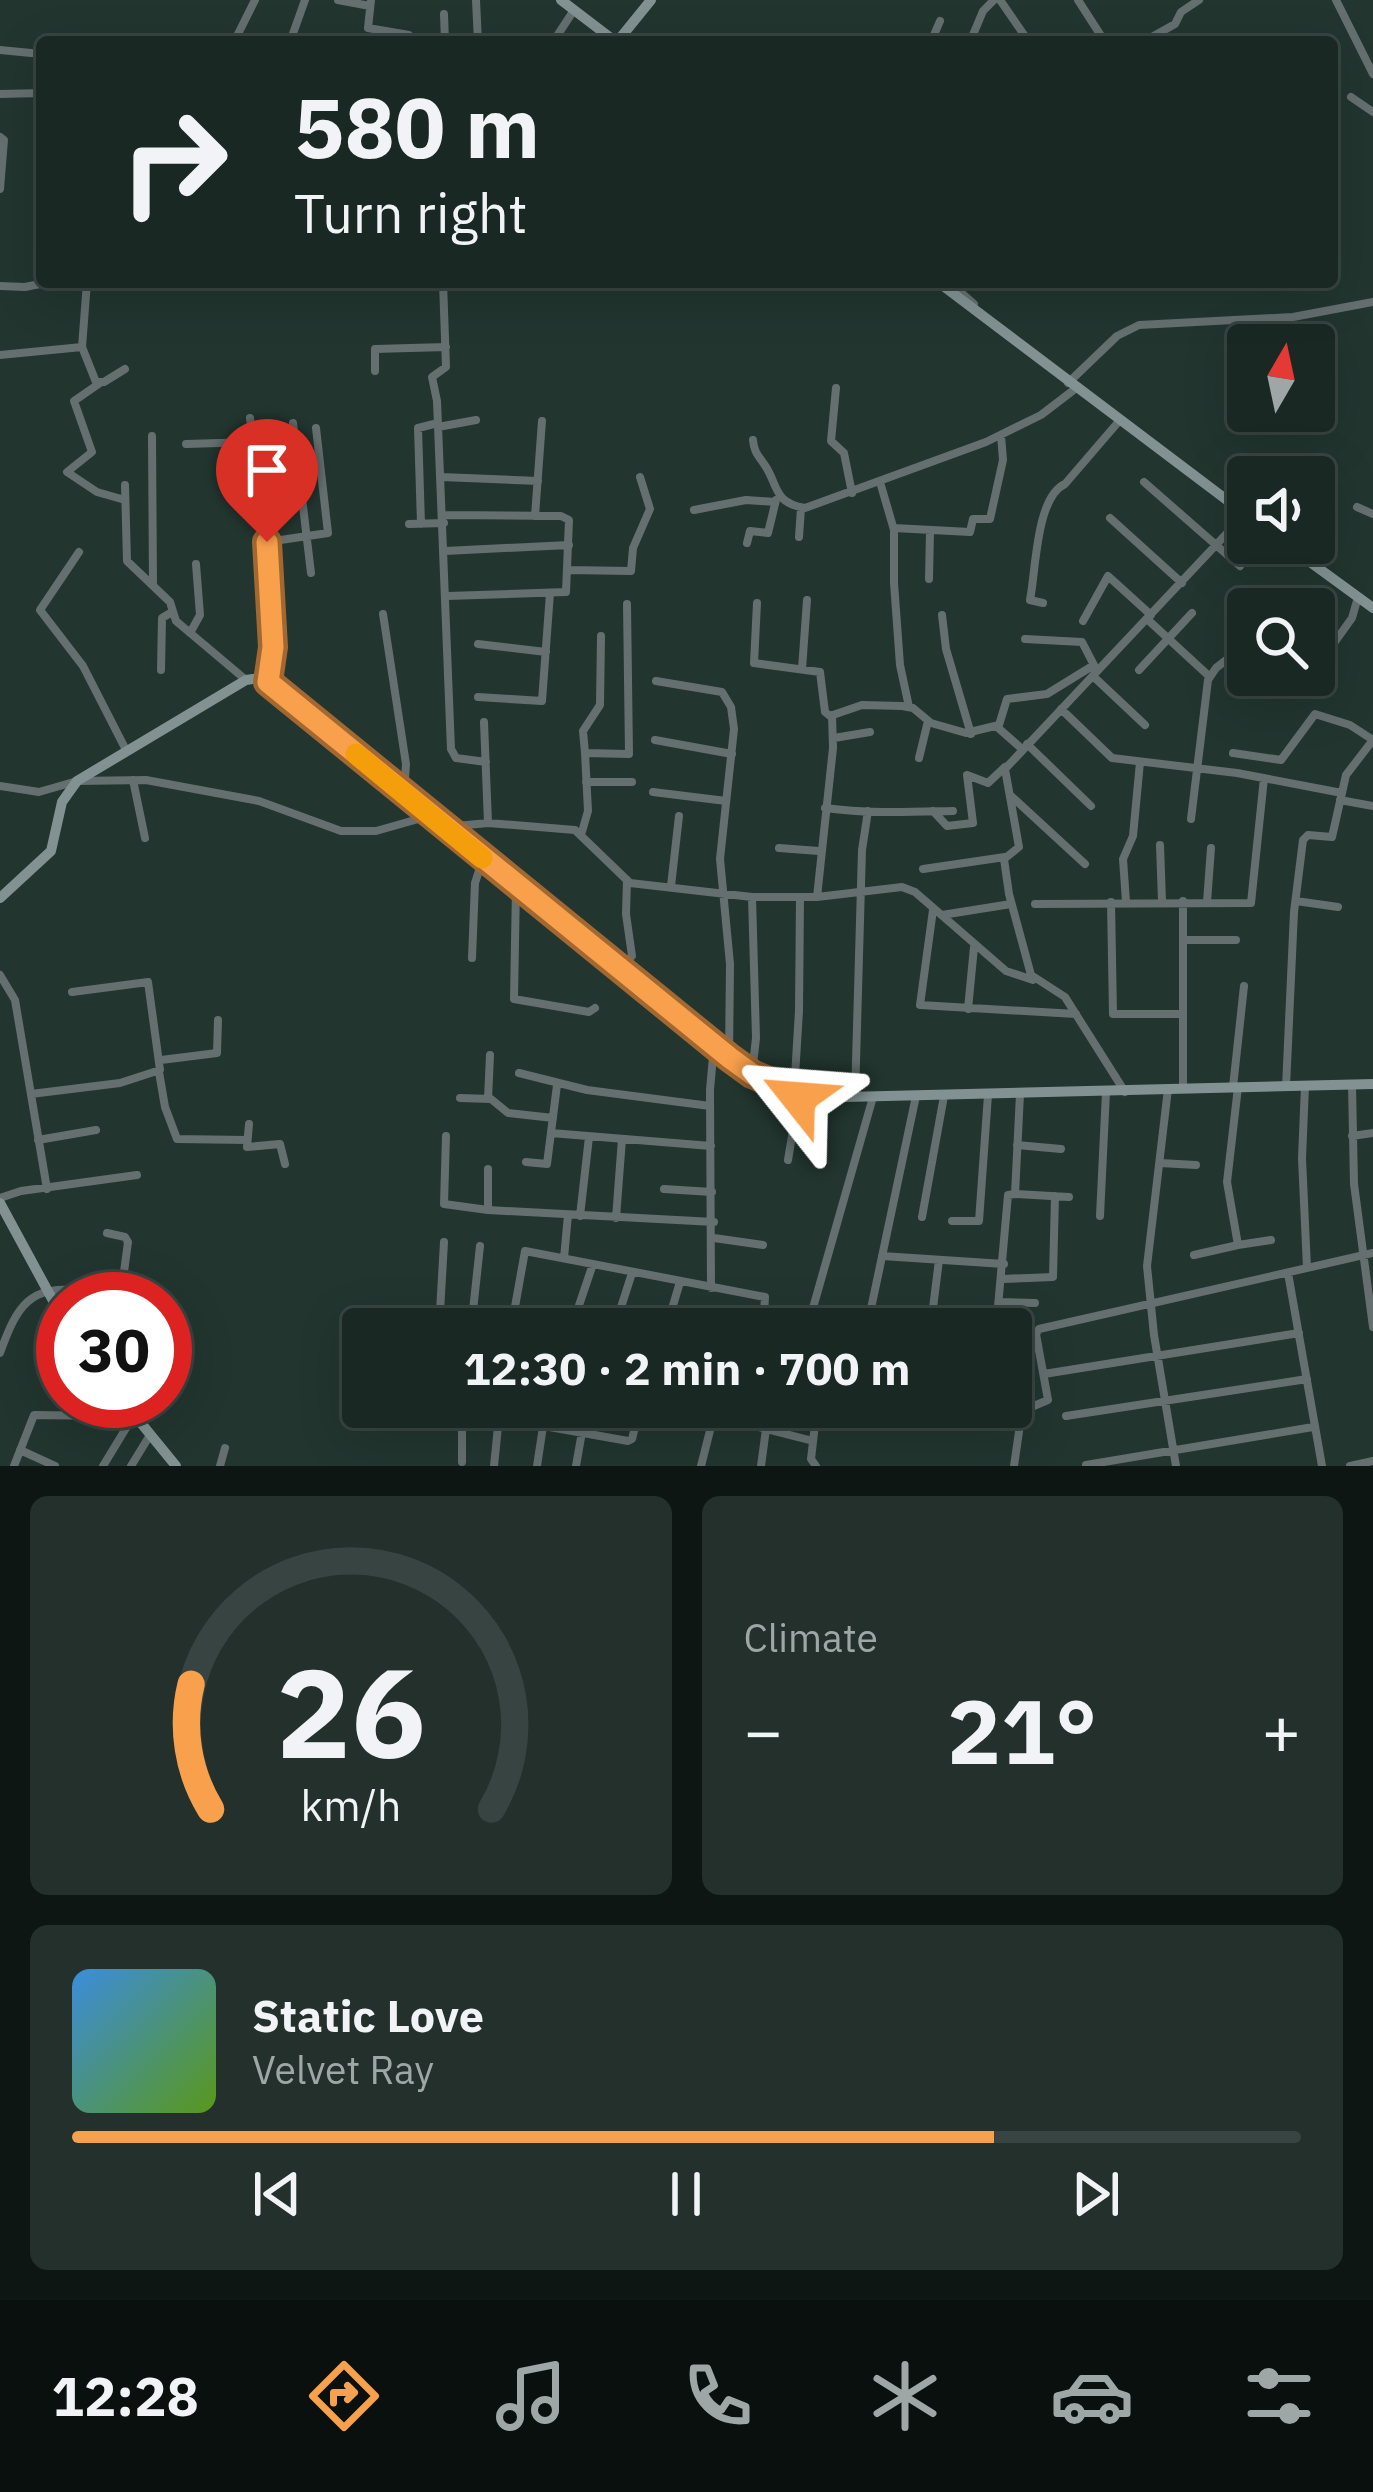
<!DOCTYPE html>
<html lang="en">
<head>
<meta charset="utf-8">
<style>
	:root { --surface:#1a2823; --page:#23302b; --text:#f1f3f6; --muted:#9fa6a6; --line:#384441; --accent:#f9a04c }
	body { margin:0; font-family:"IBM Plex Sans",sans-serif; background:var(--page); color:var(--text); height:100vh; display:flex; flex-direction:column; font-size:45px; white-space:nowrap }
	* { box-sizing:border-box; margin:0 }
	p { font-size:39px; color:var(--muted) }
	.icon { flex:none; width:66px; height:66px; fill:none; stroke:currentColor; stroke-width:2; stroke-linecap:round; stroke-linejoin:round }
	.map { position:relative; height:1466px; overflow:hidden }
	.panel { display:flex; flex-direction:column; gap:30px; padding:30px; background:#0e1613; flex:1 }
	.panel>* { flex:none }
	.hud { position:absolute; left:36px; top:36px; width:1302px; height:252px; border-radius:12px; box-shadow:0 12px 48px #0002,0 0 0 3px var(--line); background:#1a2823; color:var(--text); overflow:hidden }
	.needle { width:78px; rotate:9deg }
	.tools { position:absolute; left:1227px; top:324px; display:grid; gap:24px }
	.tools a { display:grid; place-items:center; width:108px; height:108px; border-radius:12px; background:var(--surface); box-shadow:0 12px 48px #0002,0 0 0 3px var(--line); font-size:60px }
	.speed { position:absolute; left:36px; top:1272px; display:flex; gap:24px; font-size:60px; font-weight:700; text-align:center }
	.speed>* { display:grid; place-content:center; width:156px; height:156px; border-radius:50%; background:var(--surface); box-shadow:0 12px 48px #0002,0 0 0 3px var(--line); line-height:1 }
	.speed .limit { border:18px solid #d22; background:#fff; color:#111 }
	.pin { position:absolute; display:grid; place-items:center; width:102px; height:102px; color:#fff; margin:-123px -51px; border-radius:50% 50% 50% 0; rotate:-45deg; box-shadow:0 0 12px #0007 }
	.pin .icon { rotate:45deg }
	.me { position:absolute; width:132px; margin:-66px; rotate:298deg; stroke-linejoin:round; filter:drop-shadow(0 0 9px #0008) }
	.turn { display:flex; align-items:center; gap:42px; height:252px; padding:0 60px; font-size:54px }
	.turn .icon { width:156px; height:156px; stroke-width:2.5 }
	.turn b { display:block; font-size:84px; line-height:102px }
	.big { font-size:90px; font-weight:800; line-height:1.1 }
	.panel .tile { flex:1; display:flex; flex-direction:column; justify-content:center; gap:18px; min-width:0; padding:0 42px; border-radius:18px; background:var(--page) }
	.panel .dial { align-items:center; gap:0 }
	.dial svg { height:312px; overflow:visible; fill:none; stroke:var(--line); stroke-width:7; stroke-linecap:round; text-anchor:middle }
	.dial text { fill:var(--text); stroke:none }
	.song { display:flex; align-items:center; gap:36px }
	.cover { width:144px; height:144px; border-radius:18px; background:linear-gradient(135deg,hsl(210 70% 55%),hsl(90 70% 35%)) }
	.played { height:12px; border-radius:6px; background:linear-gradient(90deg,var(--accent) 75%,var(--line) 75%) }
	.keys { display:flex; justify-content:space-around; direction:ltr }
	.heat { display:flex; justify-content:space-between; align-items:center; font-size:66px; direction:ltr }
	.panel .tiles { flex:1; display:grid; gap:30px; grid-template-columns:1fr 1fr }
	.tile:last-child { grid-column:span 2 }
	.trip { position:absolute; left:342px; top:1308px; width:690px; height:120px; border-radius:12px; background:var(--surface); box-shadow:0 12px 48px #0002,0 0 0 3px var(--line); font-weight:800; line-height:120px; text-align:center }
	.tab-bar { display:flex; height:192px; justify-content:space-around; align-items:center; background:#0a100e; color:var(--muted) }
	.tab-bar .icon { width:84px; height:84px }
	.tab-bar .active { color:var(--accent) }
	.tab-bar b { font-size:54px; color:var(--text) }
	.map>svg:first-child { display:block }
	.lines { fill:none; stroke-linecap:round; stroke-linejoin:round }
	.street { stroke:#656f6f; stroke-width:8 }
	.secondary { stroke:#829292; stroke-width:10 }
	.route-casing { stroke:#a26831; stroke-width:30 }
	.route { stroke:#f9a04c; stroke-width:21 }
	.slow { stroke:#f59e0b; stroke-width:21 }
</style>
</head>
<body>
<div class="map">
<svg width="1373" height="1466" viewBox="0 0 1373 1466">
	<rect width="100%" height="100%" fill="#22352f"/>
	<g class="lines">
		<path class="street" d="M 338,0 L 370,6
			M 371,0 L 368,28 L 409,35 L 411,42
			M 476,0 L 478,42
			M 1000,0 L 1029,42
			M 1078,0 L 1105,42
			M 1336,0 L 1373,74
			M 444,14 L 445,42
			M 234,42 L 255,0
			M 290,42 L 305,0
			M 553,42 L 574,10
			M 931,42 L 940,21
			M 970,42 L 983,11 L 994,0
			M 1143,42 L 1175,24 L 1181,12 L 1199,0
			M 0,50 L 31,53
			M 0,94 L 42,93
			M 1351,97 L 1373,112
			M 0,137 L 4,140 L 0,189
			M 443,282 L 446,367 L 432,377 L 437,401 L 451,749 L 456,758 L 486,762
			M 621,282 L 622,282
			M 949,282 L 974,304
			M 0,286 L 25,287 L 50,282
			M 82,347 L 96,382 L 104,382 L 125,369
			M 0,355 L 82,347 L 87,282
			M 375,371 L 375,349 L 446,347
			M 100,383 L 74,401 L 92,452 L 67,472 L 97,492 L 125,500
			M 1068,383 L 1117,336 L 1139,325 L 1293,317 L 1373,302
			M 836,388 L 831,441 L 844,453 L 852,493
			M 250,418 C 258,488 286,617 268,682
			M 293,423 L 311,573
			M 438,427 L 476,420
			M 152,436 L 153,584
			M 753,440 C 754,453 759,456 766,467 C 778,486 774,503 805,508 L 986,442 L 1041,415 L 1075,389
			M 186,444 L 253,442
			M 441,477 L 538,481
			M 880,482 L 894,530 L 894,583 L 900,665 L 909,707
			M 1144,482 L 1240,566
			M 125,485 L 127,561 L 170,602 L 176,621 L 246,680
			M 1357,507 L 1373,514
			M 694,510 L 746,500 L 775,502
			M 443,515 L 561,516 L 569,520 L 566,592 L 447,596
			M 535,516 L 542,421
			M 1110,518 L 1182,583
			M 409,524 L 444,523
			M 421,524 L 418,428 L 438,423
			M 894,528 L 970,532 L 973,519 L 990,519 L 1003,460 L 1001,435
			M 799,537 L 801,508
			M 267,542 L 328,533 L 316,428
			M 747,543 L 750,531 L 768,533 L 776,500
			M 445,551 L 569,545
			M 79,552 L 40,610 L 83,666 L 126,750
			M 568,570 L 631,571 L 633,548 L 650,509 L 640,477
			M 929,579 L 930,531
			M 757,603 L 754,663 L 820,672 L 825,712 L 830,716 L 862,705 L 902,706 L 913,708 L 931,723 L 966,733 L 999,725 L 1007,699 L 1047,694 L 1094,665
			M 1043,603 L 1030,600 C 1036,570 1036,497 1065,484 L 1120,420
			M 1259,609 L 1279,590 L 1293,605 L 1289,609
			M 383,614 L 406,764 L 405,779 L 398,790
			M 942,615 L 946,649 L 971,734
			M 1147,619 L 1210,677
			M 1083,621 L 1108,576 L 1151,615
			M 190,633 L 200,615 L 196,564
			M 1025,639 L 1082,642 L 1096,669
			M 478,644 L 546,652
			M 802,669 L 807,600
			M 161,670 L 162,618 L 172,612
			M 1139,670 L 1192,613
			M 1314,671 L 1352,618 L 1358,597
			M 1094,677 L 1145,725
			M 656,681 L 722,692 L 731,707 L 734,729 L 720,859 L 730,964 L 729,1057
			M 478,697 L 542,701 L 550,593
			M 1061,709 L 1112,758 L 1237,773 L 1342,793
			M 484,722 L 488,823
			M 996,726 L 1022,749
			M 834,738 L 870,732
			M 655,740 L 732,754
			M 1027,744 L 1091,806
			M 585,753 L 583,731 L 600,705 L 601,636
			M 1233,753 L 1281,760 L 1315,714 L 1350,725 L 1373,740 L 1346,775 L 1332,837 L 1308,835 L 1303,840 L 1294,912 L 1286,1087
			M 919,758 L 928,721
			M 133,780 L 145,838
			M 586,782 L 632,782
			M 0,786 L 39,792 L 77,781 L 146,780 L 259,801 L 341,831 L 376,831 L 429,816
			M 653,792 L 726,801
			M 1010,795 L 1085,864
			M 1340,800 L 1373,806
			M 825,808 C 869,814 910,812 953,811
			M 933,811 L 947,826 L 973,823 L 967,775 L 988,783 L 1005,767
			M 1191,819 L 1208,680 L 1216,668 L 1248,643
			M 446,827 L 488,823 L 575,830 L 630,883 L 752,897 L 817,897 L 902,887 L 915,892 L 1006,971 L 1033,980
			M 581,835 L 588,811 L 585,753 L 629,754 L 627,604
			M 1160,845 L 1162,901
			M 779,848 L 819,851
			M 923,869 L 1005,857
			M 516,886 L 514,999 L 589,1012 L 595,1008
			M 671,886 L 679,816
			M 752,897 L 756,1038 L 752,1074
			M 817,897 L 833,748 L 832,715
			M 1183,901 L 1183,1088
			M 1296,901 L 1338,907
			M 1111,902 L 1113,1014 L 1183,1014
			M 1126,902 L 1123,859 L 1133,836 L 1140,762
			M 1207,902 L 1211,848
			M 1035,904 L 1251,903 L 1264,778
			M 933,910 L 920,1005 L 1076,1014
			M 942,915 L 1011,904
			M 1184,940 L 1236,940
			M 472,958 L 475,883 L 483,858
			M 620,970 L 632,956 L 626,914 L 627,880
			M 0,975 L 15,1000 L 47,1189
			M 968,1009 L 974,947
			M 161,1060 L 217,1053 L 218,1020
			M 159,1072 L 165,1107 L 177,1139 L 247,1140
			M 519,1073 L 587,1090 L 710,1106
			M 1352,1085 L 1354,1184 L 1373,1327
			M 1305,1086 L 1302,1158 L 1307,1268
			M 1233,1087 L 1244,986
			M 1168,1089 L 1147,1266 L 1154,1335 L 1176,1466
			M 1125,1092 L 1065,997 L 1031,975 L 1009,894 L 1004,859 L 1019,847 L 1005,769 L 1231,529 L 1248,528
			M 794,1093 L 799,1011 L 800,898
			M 31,1094 L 120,1083 L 160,1070 L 148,982 L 72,992
			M 855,1097 L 862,850 L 868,811
			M 460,1098 L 491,1099 L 508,1113 L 553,1118
			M 488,1099 L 490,1055
			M 249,1124 L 247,1147 L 280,1144 L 285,1164
			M 551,1133 L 711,1146
			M 446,1136 L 444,1204 L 488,1210 L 714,1222
			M 1352,1136 L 1373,1133
			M 38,1140 L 96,1130
			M 1017,1145 L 1061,1149
			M 788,1160 L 799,1094
			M 526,1162 L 547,1164 L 557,1085
			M 1160,1163 L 1196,1165
			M 488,1169 L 488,1210
			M 664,1189 L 712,1192
			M 1015,1194 L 1069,1197
			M 0,1198 L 21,1191 L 137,1175
			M 580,1216 L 589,1137
			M 1100,1216 L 1106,1092
			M 922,1217 L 944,1096
			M 616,1218 L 622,1139
			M 952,1221 L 979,1221 L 988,1095
			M 714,1238 L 763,1245
			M 1238,1245 L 1271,1240
			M 1194,1255 L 1238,1245 L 1227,1182 L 1238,1087
			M 882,1256 L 1004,1264
			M 564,1258 L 568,1215
			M 1288,1273 L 1322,1466
			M 1002,1279 L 1053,1277 L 1055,1196
			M 711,1288 L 710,1090 L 714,1045
			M 1000,1302 L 1035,1303
			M 933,1308 L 939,1260
			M 842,1311 L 911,1329
			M 869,1318 L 916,1096
			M 439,1329 L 444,1242
			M 471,1329 L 480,1246
			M 511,1329 L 525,1251 L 765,1297 L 763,1329
			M 571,1329 L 593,1264
			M 614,1329 L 632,1273
			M 666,1329 L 680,1282
			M 735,1329 L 739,1315
			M 807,1329 L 873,1097
			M 828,1329 L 829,1327
			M 996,1329 L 1008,1195 L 1015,1194 L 1020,1094
			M 0,1353 C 17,1306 29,1284 83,1291 C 96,1293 109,1296 121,1294 L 128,1242 L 125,1237 L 107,1233
			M 1044,1374 L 1299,1333
			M 43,1377 L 63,1383
			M 462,1407 L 462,1462
			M 672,1407 L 713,1418
			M 743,1407 L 743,1423 L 813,1441
			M 1066,1416 L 1307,1379
			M 544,1426 L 628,1441 L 632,1439 L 640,1407
			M 20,1450 L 55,1466
			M 1086,1465 L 1313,1427
			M 14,1466 L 34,1415 L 110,1416 L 128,1407
			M 103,1466 L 134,1415
			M 131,1466 L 150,1435
			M 220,1466 L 225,1448
			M 494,1466 L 500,1407
			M 537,1466 L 546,1407
			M 576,1466 L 582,1432
			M 701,1466 L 716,1407
			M 761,1466 L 766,1429
			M 816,1466 L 811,1459 L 817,1407
			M 1014,1466 L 1022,1411 L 1048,1400 L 1036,1334 L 1039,1329 L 1373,1253
			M 1350,1466 L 1373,1461"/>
		<path class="secondary" d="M 561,0 L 616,42
			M 617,42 L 651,0
			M 938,282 L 1248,516
			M 1284,543 L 1373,608
			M 0,898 L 51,851 L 62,802 L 77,781 L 246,680 L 260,678 L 729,1058 C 768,1085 799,1096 846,1097 L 1373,1084
			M 0,1203 L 63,1319
			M 123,1401 L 176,1466"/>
	</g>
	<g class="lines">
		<defs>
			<path id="route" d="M 267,542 L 273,647 L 268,682 L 730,1058 L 752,1074 L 799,1094 L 798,1098"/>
		</defs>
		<use href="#route" class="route-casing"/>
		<use href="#route" class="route"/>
		<path class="slow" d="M 356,754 L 482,858"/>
	</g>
</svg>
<div class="tools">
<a><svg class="needle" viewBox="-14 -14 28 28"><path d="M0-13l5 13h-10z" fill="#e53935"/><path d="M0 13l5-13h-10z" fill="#9fa6a6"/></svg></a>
<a><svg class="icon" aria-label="sound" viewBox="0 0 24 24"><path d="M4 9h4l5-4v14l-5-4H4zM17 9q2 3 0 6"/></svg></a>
<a><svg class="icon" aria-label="search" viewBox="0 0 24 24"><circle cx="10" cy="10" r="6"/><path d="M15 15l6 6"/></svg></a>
</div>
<div class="speed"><div class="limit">30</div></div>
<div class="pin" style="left:267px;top:542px;background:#d93025"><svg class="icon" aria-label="arrive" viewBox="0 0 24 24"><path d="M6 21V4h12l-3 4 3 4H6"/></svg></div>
<svg class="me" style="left:798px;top:1098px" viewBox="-20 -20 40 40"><path d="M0-17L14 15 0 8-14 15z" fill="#f9a04c" stroke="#fff" stroke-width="4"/></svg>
<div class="trip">12:30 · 2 min · 700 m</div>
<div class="hud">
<div class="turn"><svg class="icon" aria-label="right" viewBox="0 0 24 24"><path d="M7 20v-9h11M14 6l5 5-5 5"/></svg><div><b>580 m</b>Turn right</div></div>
</div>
</div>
<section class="panel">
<div class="tiles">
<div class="tile dial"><svg viewBox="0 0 100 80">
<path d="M14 69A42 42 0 1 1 86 69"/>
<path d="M14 69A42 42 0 0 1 9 37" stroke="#f9a04c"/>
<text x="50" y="56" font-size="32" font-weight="700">26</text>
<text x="50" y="72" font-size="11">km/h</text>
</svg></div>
<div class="tile"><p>Climate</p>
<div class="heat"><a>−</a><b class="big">21°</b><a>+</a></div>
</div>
<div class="tile">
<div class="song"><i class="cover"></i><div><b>Static Love</b><p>Velvet Ray</p></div></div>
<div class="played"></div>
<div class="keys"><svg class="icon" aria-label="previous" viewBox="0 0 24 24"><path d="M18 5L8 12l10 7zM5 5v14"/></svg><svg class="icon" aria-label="pause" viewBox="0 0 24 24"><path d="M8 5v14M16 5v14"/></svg><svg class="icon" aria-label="next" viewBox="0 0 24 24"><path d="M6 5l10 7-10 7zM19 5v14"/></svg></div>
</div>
</div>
</section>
<nav class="tab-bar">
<b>12:28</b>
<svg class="icon active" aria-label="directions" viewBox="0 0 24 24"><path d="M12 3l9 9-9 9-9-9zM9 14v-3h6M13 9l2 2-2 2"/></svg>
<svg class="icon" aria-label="music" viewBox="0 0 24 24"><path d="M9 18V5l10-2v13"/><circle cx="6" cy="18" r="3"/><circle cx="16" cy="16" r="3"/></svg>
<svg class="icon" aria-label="phone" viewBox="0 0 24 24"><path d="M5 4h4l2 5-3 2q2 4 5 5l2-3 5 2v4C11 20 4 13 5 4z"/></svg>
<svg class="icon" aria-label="climate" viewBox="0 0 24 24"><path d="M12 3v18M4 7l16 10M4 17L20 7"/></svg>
<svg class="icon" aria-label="car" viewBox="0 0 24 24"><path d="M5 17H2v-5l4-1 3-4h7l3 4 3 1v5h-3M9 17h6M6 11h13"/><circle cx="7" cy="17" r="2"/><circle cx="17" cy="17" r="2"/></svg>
<svg class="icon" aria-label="filters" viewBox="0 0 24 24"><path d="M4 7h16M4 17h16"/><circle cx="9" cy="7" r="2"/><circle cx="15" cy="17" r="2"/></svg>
</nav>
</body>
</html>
